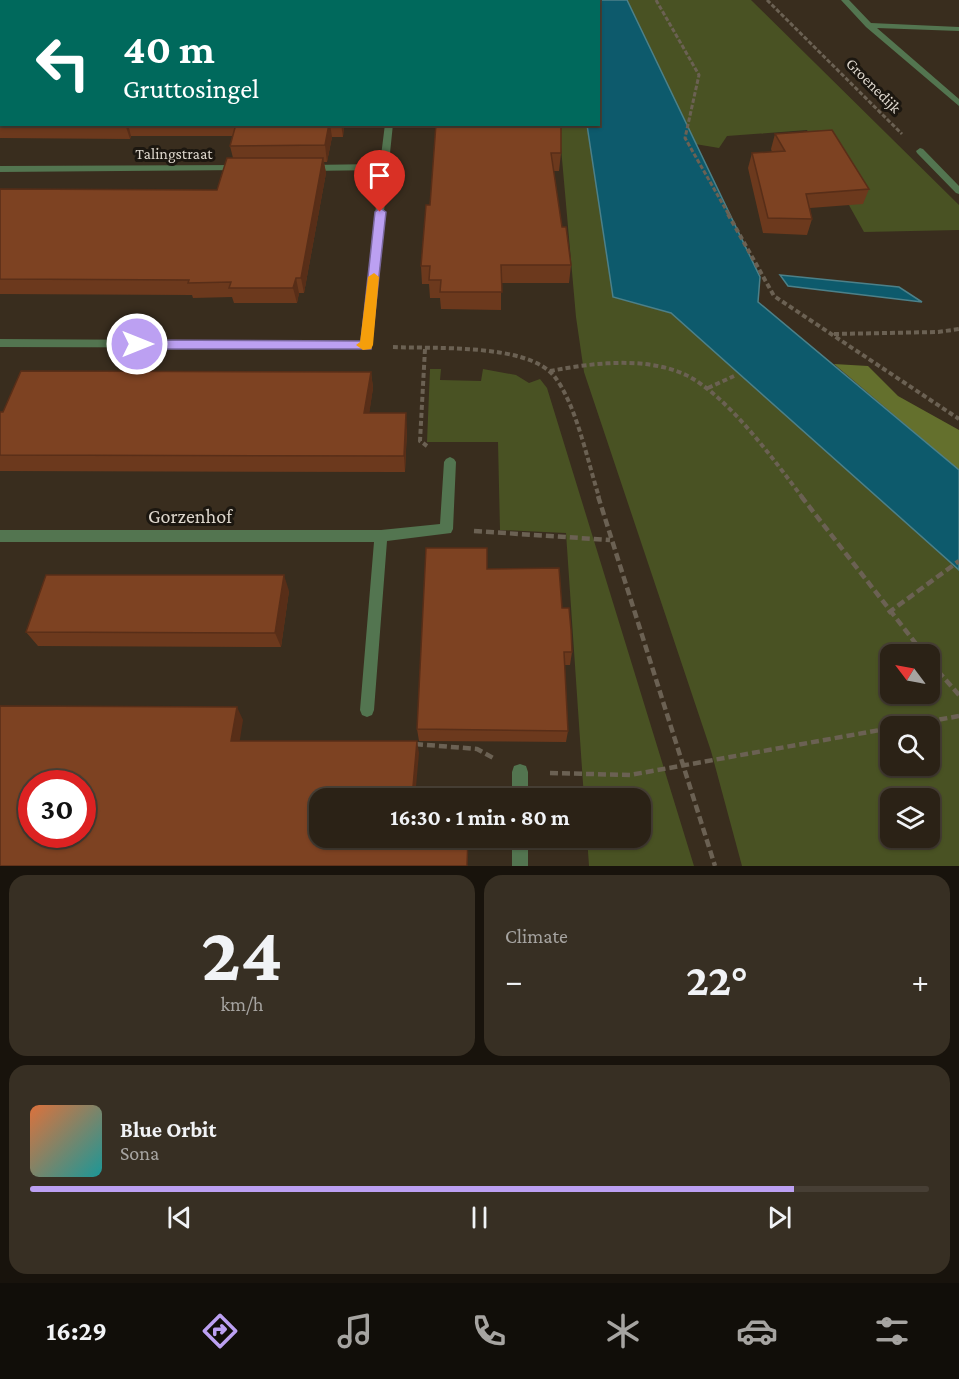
<!DOCTYPE html>
<html lang="en">
<head>
<meta charset="utf-8">
<style>
	:root { --surface:#2b2216; --page:#372f23; --text:#f1f3f6; --muted:#a6a4a1; --line:#473f35; --accent:#bca0f2 }
	body { margin:0; font-family:"Crimson Pro",serif; background:var(--page); color:var(--text); height:100vh; display:flex; flex-direction:column; font-size:22px; white-space:nowrap }
	* { box-sizing:border-box; margin:0 }
	p { font-size:20px; color:var(--muted) }
	.icon { flex:none; width:33px; height:33px; fill:none; stroke:currentColor; stroke-width:2; stroke-linecap:round; stroke-linejoin:round }
	.map { position:relative; height:866px; overflow:hidden }
	.panel { display:flex; flex-direction:column; gap:9px; padding:9px; background:#18130c; flex:1 }
	.panel>* { flex:none }
	.banner { position:absolute; left:0px; top:0px; width:600px; height:126px; box-shadow:0 2px 4px #0004,0 0 0 2px var(--line); background:#00695c; color:#fff; overflow:hidden }
	.needle { width:39px; rotate:302deg }
	.controls { position:absolute; left:880px; top:644px; display:grid; gap:12px }
	.controls a { display:grid; place-items:center; width:60px; height:60px; border-radius:12px; background:var(--surface); box-shadow:0 2px 4px #0004,0 0 0 2px var(--line); font-size:30px }
	.speed { position:absolute; left:18px; top:770px; display:flex; gap:12px; font-size:30px; font-weight:700; text-align:center }
	.speed>* { display:grid; place-content:center; width:78px; height:78px; border-radius:50%; background:var(--surface); box-shadow:0 2px 4px #0004,0 0 0 2px var(--line); line-height:1 }
	.speed .limit { border:9px solid #d22; background:#fff; color:#111 }
	.pin { position:absolute; display:grid; place-items:center; width:51px; height:51px; color:#fff; margin:-62px -26px; border-radius:50% 50% 50% 0; rotate:-45deg; box-shadow:0 0 6px #0007 }
	.pin .icon { rotate:45deg }
	.me { position:absolute; width:66px; margin:-33px; rotate:90deg; stroke-linejoin:round; filter:drop-shadow(0 0 4px #0008) }
	.turn { display:flex; align-items:center; gap:21px; height:126px; padding:0 24px; font-size:27px }
	.turn .icon { width:78px; height:78px; stroke-width:2.5 }
	.turn b { display:block; font-size:42px; line-height:51px }
	.big { font-size:45px; font-weight:700; line-height:1.1 }
	.panel .card { flex:1; display:flex; flex-direction:column; justify-content:center; gap:9px; min-width:0; padding:0 21px; border-radius:18px; background:var(--page) }
	.panel .dial { align-items:center; gap:0 }
	.dial b { font-size:78px; line-height:1 }
	.song { display:flex; align-items:center; gap:18px }
	.cover { width:72px; height:72px; border-radius:9px; background:linear-gradient(135deg,hsl(20 70% 55%),hsl(180 70% 35%)) }
	.played { height:6px; border-radius:3px; background:linear-gradient(90deg,var(--accent) 85%,var(--line) 85%) }
	.keys { display:flex; justify-content:space-around; direction:ltr }
	.heat { display:flex; justify-content:space-between; align-items:center; font-size:33px; direction:ltr }
	.panel .tiles { flex:1; display:grid; gap:9px; grid-template-columns:1fr 1fr }
	.card:last-child { grid-column:span 2 }
	.trip { position:absolute; left:309px; top:788px; width:342px; height:60px; border-radius:18px; background:var(--surface); box-shadow:0 2px 4px #0004,0 0 0 2px var(--line); font-weight:700; line-height:60px; text-align:center }
	.dock { display:flex; height:96px; justify-content:space-around; align-items:center; background:#110e09; color:var(--muted) }
	.dock .icon { width:42px; height:42px }
	.dock .current { color:var(--accent) }
	.dock b { font-size:27px; color:var(--text) }
	.map>svg:first-child { display:block }
	.green { fill:#495223; fill-rule:evenodd }
	.forest { fill:#64702d }
	.water { fill:#0d5a6c; stroke:#4c8089; stroke-width:1.5 }
	.lines { fill:none; stroke-linecap:round; stroke-linejoin:round }
	.path-far2 { stroke:#6b6153; stroke-width:3; stroke-dasharray:4.5 2; stroke-linecap:butt }
	.path-far1 { stroke:#6b6153; stroke-width:4; stroke-dasharray:5 3; stroke-linecap:butt }
	.path { stroke:#6b6153; stroke-width:4.5; stroke-dasharray:8 4; stroke-linecap:butt }
	.street { fill:#537550; fill-rule:evenodd }
	.wall { fill:#6c391d }
	.shaded-wall { fill:#582e18 }
	.building { fill:#7d4222; stroke:#582e18; stroke-width:1.5; fill-rule:evenodd }
	.route { fill:#bca0f2; stroke:#7a689d; stroke-width:1.5 }
	.slow { fill:#f59e0b }
	.labels { text-anchor:middle; stroke-width:6; stroke-linejoin:round; paint-order:stroke }
	.far-street-label { font-size:16px; fill:#ded7cd; stroke:#1c1710 }
	.street-label { font-size:20px; fill:#ded7cd; stroke:#1c1710 }
</style>
</head>
<body>
<div class="map">
<svg width="959" height="866" viewBox="0 0 959 866">
	<rect width="100%" height="100%" fill="#392d1e"/>
	<path class="green" d="M 0,0 L 584,0 L 584,1 Z
		M 627,0 L 751,0 L 959,205 L 959,230 L 864,232 L 807,130 L 727,136 L 719,148 L 695,144 Z
		M 559,125 L 587,125 L 613,297 L 671,313 L 959,570 L 959,866 L 742,866 L 711,751 L 584,372 L 576,317 ZM 891,654 L 930,654 L 930,693 L 891,693 ZM 891,726 L 930,726 L 930,765 L 891,765 ZM 891,798 L 930,798 L 930,837 L 891,837 Z
		M 430,369 L 441,369 L 440,380 L 481,381 L 483,369 L 516,375 L 529,383 L 540,379 L 547,388 L 694,866 L 589,866 L 587,837 L 640,837 L 640,798 L 584,798 L 566,533 L 500,530 L 498,442 L 427,442 Z"/>
	<path class="forest" d="M 834,364 L 868,366 L 898,396 L 959,430 L 959,470 Z"/>
	<path class="water" d="M 584,0 L 627,0 L 760,277 L 758,302 L 959,470 L 959,570 L 671,313 L 613,297 L 587,125 L 598,124 L 598,2 Z
		M 780,275 L 899,287 L 922,302 L 788,286 Z"/>
	<g class="lines">
		<path class="path-far2" d="M 656,0 L 699,75 L 685,138 L 729,215
			M 767,0 L 902,134"/>
		<path class="path-far1" d="M 728,214 L 774,296 L 959,419
			M 834,334 L 938,332 L 959,329
			M 393,347 C 433,349 527,343 554,376 C 576,403 588,463 599,497
			M 425,349 L 420,441 L 427,446
			M 550,371 C 593,363 645,356 686,375 C 727,395 774,460 802,497
			M 708,388 L 734,376"/>
		<path class="path" d="M 598,496 L 715,866
			M 801,496 L 924,654
			M 474,531 L 610,540
			M 888,613 L 959,561
			M 930,662 L 959,695
			M 904,726 L 959,716
			M 415,744 L 477,749 L 495,759
			M 550,773 L 630,775 L 891,728"/>
		<path class="street" d="M 841,0 L 849,0 L 871,23 L 959,27 L 959,31 L 877,28 L 959,99 L 959,106 L 866,27 Z
			M 0,14 L 2,14 L 2,18 L 0,18 Z
			M 385,124 L 393,124 L 370,348 L 0,347 L 0,339 L 361,341 L 380,170 L 308,171 L 303,168 L 308,165 L 380,164 Z
			M 920,148 L 923,149 L 959,186 L 959,194 L 956,193 L 917,153 L 916,151 Z
			M 240,165 L 243,166 L 243,170 L 0,172 L 0,166 Z
			M 450,457 L 454,459 L 456,462 L 453,529 L 451,533 L 387,541 L 374,710 L 372,715 L 367,717 L 362,715 L 360,710 L 374,542 L 0,542 L 0,530 L 381,530 L 440,524 L 444,462 L 446,459 Z
			M 520,764 L 526,766 L 528,772 L 528,798 L 512,798 L 512,772 L 514,766 Z
			M 512,837 L 528,837 L 528,866 L 512,866 Z"/>
	</g>
	<path class="wall" d="M 0,19 L 2,19 L 2,124 L 344,124 L 343,137 L 332,137 L 327,162 L 324,162 L 326,173 L 304,293 L 299,293 L 297,303 L 234,303 L 232,297 L 193,298 L 192,295 L 0,294 L 0,189 L 217,190 L 233,158 L 230,146 L 233,136 L 131,136 L 130,139 L 0,138 Z
		M 436,124 L 561,153 L 559,171 L 553,171 L 562,227 L 571,265 L 569,283 L 501,283 L 501,310 L 441,309 L 440,298 L 430,298 L 429,284 L 422,284 L 421,266 L 430,205 Z
		M 775,134 L 869,189 L 863,204 L 810,208 L 812,219 L 807,235 L 763,233 L 748,168 L 752,153 L 772,152 L 771,149 Z
		M 371,372 L 373,388 L 369,413 L 407,429 L 405,472 L 0,471 L 0,412 Z
		M 487,569 L 562,608 L 572,652 L 570,665 L 564,665 L 568,731 L 566,742 L 419,741 L 417,729 Z
		M 289,591 L 281,647 L 38,646 L 26,632 Z"/>
	<path class="shaded-wall" d="M 125,124 L 128,124 L 131,136 L 130,139 Z
		M 329,124 L 330,124 L 332,137 L 327,162 L 325,145 Z
		M 341,124 L 344,124 L 343,137 Z
		M 323,158 L 326,173 L 304,293 L 301,278 Z
		M 296,278 L 299,293 L 297,303 L 293,288 Z
		M 371,372 L 373,388 L 367,429 L 364,413 Z
		M 406,413 L 407,429 L 405,472 L 404,456 Z
		M 284,575 L 289,591 L 281,647 L 275,633 Z
		M 237,707 L 243,720 L 238,752 L 231,741 Z
		M 417,741 L 419,753 L 415,798 L 412,798 Z"/>
	<path class="building" d="M 440,0 L 493,0 L 493,2 L 440,2 Z
		M 0,19 L 2,19 L 2,122 L 0,122 Z
		M 236,124 L 329,124 L 325,145 L 230,146 Z
		M 436,124 L 561,124 L 561,153 L 551,153 L 562,227 L 566,227 L 571,265 L 501,265 L 502,292 L 440,292 L 441,280 L 429,280 L 430,266 L 421,266 L 426,205 L 430,205 Z
		M 832,130 L 869,189 L 806,194 L 812,219 L 768,218 L 752,153 L 785,151 L 775,134 Z
		M 227,158 L 323,158 L 301,278 L 296,278 L 293,288 L 229,288 L 231,282 L 188,283 L 189,280 L 0,279 L 0,189 L 217,190 Z
		M 21,371 L 371,372 L 364,413 L 406,413 L 404,456 L 0,455 L 0,412 L 3,412 Z
		M 426,548 L 487,548 L 487,569 L 559,568 L 562,608 L 569,608 L 571,630 L 572,652 L 564,652 L 568,731 L 417,729 Z
		M 46,575 L 284,575 L 275,633 L 26,632 Z
		M 0,706 L 237,707 L 231,741 L 417,741 L 412,798 L 320,798 L 320,837 L 468,837 L 467,866 L 0,866 ZM 32,783 L 82,783 L 82,834 L 32,834 Z"/>
	<path class="route" d="M 380,208 L 386,212 L 371,349 L 137,349 L 131,344 L 137,340 L 361,341 L 375,212 Z"/>
	<path class="slow" d="M 374,273 L 379,277 L 373,345 L 371,349 L 363,350 L 356,345 L 360,342 L 368,277 Z"/>
	<g class="labels">
		<g class="far-street-label">
			<text transform="translate(874 85) rotate(45)" y="6">Groenedijk</text>
			<text x="174" y="159">Talingstraat</text>
		</g>
		<g class="street-label">
			<text x="190" y="523">Gorzenhof</text>
		</g>
	</g>
</svg>
<div class="controls">
<a><svg class="needle" viewBox="-14 -14 28 28"><path d="M0-13l5 13h-10z" fill="#e53935"/><path d="M0 13l5-13h-10z" fill="#a6a4a1"/></svg></a>
<a><svg class="icon" aria-label="search" viewBox="0 0 24 24"><circle cx="10" cy="10" r="6"/><path d="M15 15l6 6"/></svg></a>
<a><svg class="icon" aria-label="layers" viewBox="0 0 24 24"><path d="M12 4l9 5-9 5-9-5zM3 14l9 5 9-5"/></svg></a>
</div>
<div class="speed"><div class="limit">30</div></div>
<div class="pin" style="left:380px;top:212px;background:#d93025"><svg class="icon" aria-label="arrive" viewBox="0 0 24 24"><path d="M6 21V4h12l-3 4 3 4H6"/></svg></div>
<svg class="me" style="left:137px;top:344px" viewBox="-20 -20 40 40"><circle r="17" fill="#bca0f2" stroke="#fff" stroke-width="3"/><path d="M0-11L8 9 0 5-8 9z" fill="#fff"/></svg>
<div class="trip">16:30 · 1 min · 80 m</div>
<div class="banner">
<div class="turn"><svg class="icon" aria-label="left" viewBox="0 0 24 24"><path d="M17 20v-9H6M10 6l-5 5 5 5"/></svg><div><b>40 m</b>Gruttosingel</div></div>
</div>
</div>
<section class="panel">
<div class="tiles">
<div class="card dial"><b>24</b><p>km/h</p></div>
<div class="card"><p>Climate</p>
<div class="heat"><a>−</a><b class="big">22°</b><a>+</a></div>
</div>
<div class="card">
<div class="song"><i class="cover"></i><div><b>Blue Orbit</b><p>Sona</p></div></div>
<div class="played"></div>
<div class="keys"><svg class="icon" aria-label="previous" viewBox="0 0 24 24"><path d="M18 5L8 12l10 7zM5 5v14"/></svg><svg class="icon" aria-label="pause" viewBox="0 0 24 24"><path d="M8 5v14M16 5v14"/></svg><svg class="icon" aria-label="next" viewBox="0 0 24 24"><path d="M6 5l10 7-10 7zM19 5v14"/></svg></div>
</div>
</div>
</section>
<nav class="dock">
<b>16:29</b>
<svg class="icon current" aria-label="directions" viewBox="0 0 24 24"><path d="M12 3l9 9-9 9-9-9zM9 14v-3h6M13 9l2 2-2 2"/></svg>
<svg class="icon" aria-label="music" viewBox="0 0 24 24"><path d="M9 18V5l10-2v13"/><circle cx="6" cy="18" r="3"/><circle cx="16" cy="16" r="3"/></svg>
<svg class="icon" aria-label="phone" viewBox="0 0 24 24"><path d="M5 4h4l2 5-3 2q2 4 5 5l2-3 5 2v4C11 20 4 13 5 4z"/></svg>
<svg class="icon" aria-label="climate" viewBox="0 0 24 24"><path d="M12 3v18M4 7l16 10M4 17L20 7"/></svg>
<svg class="icon" aria-label="car" viewBox="0 0 24 24"><path d="M5 17H2v-5l4-1 3-4h7l3 4 3 1v5h-3M9 17h6M6 11h13"/><circle cx="7" cy="17" r="2"/><circle cx="17" cy="17" r="2"/></svg>
<svg class="icon" aria-label="filters" viewBox="0 0 24 24"><path d="M4 7h16M4 17h16"/><circle cx="9" cy="7" r="2"/><circle cx="15" cy="17" r="2"/></svg>
</nav>
</body>
</html>
